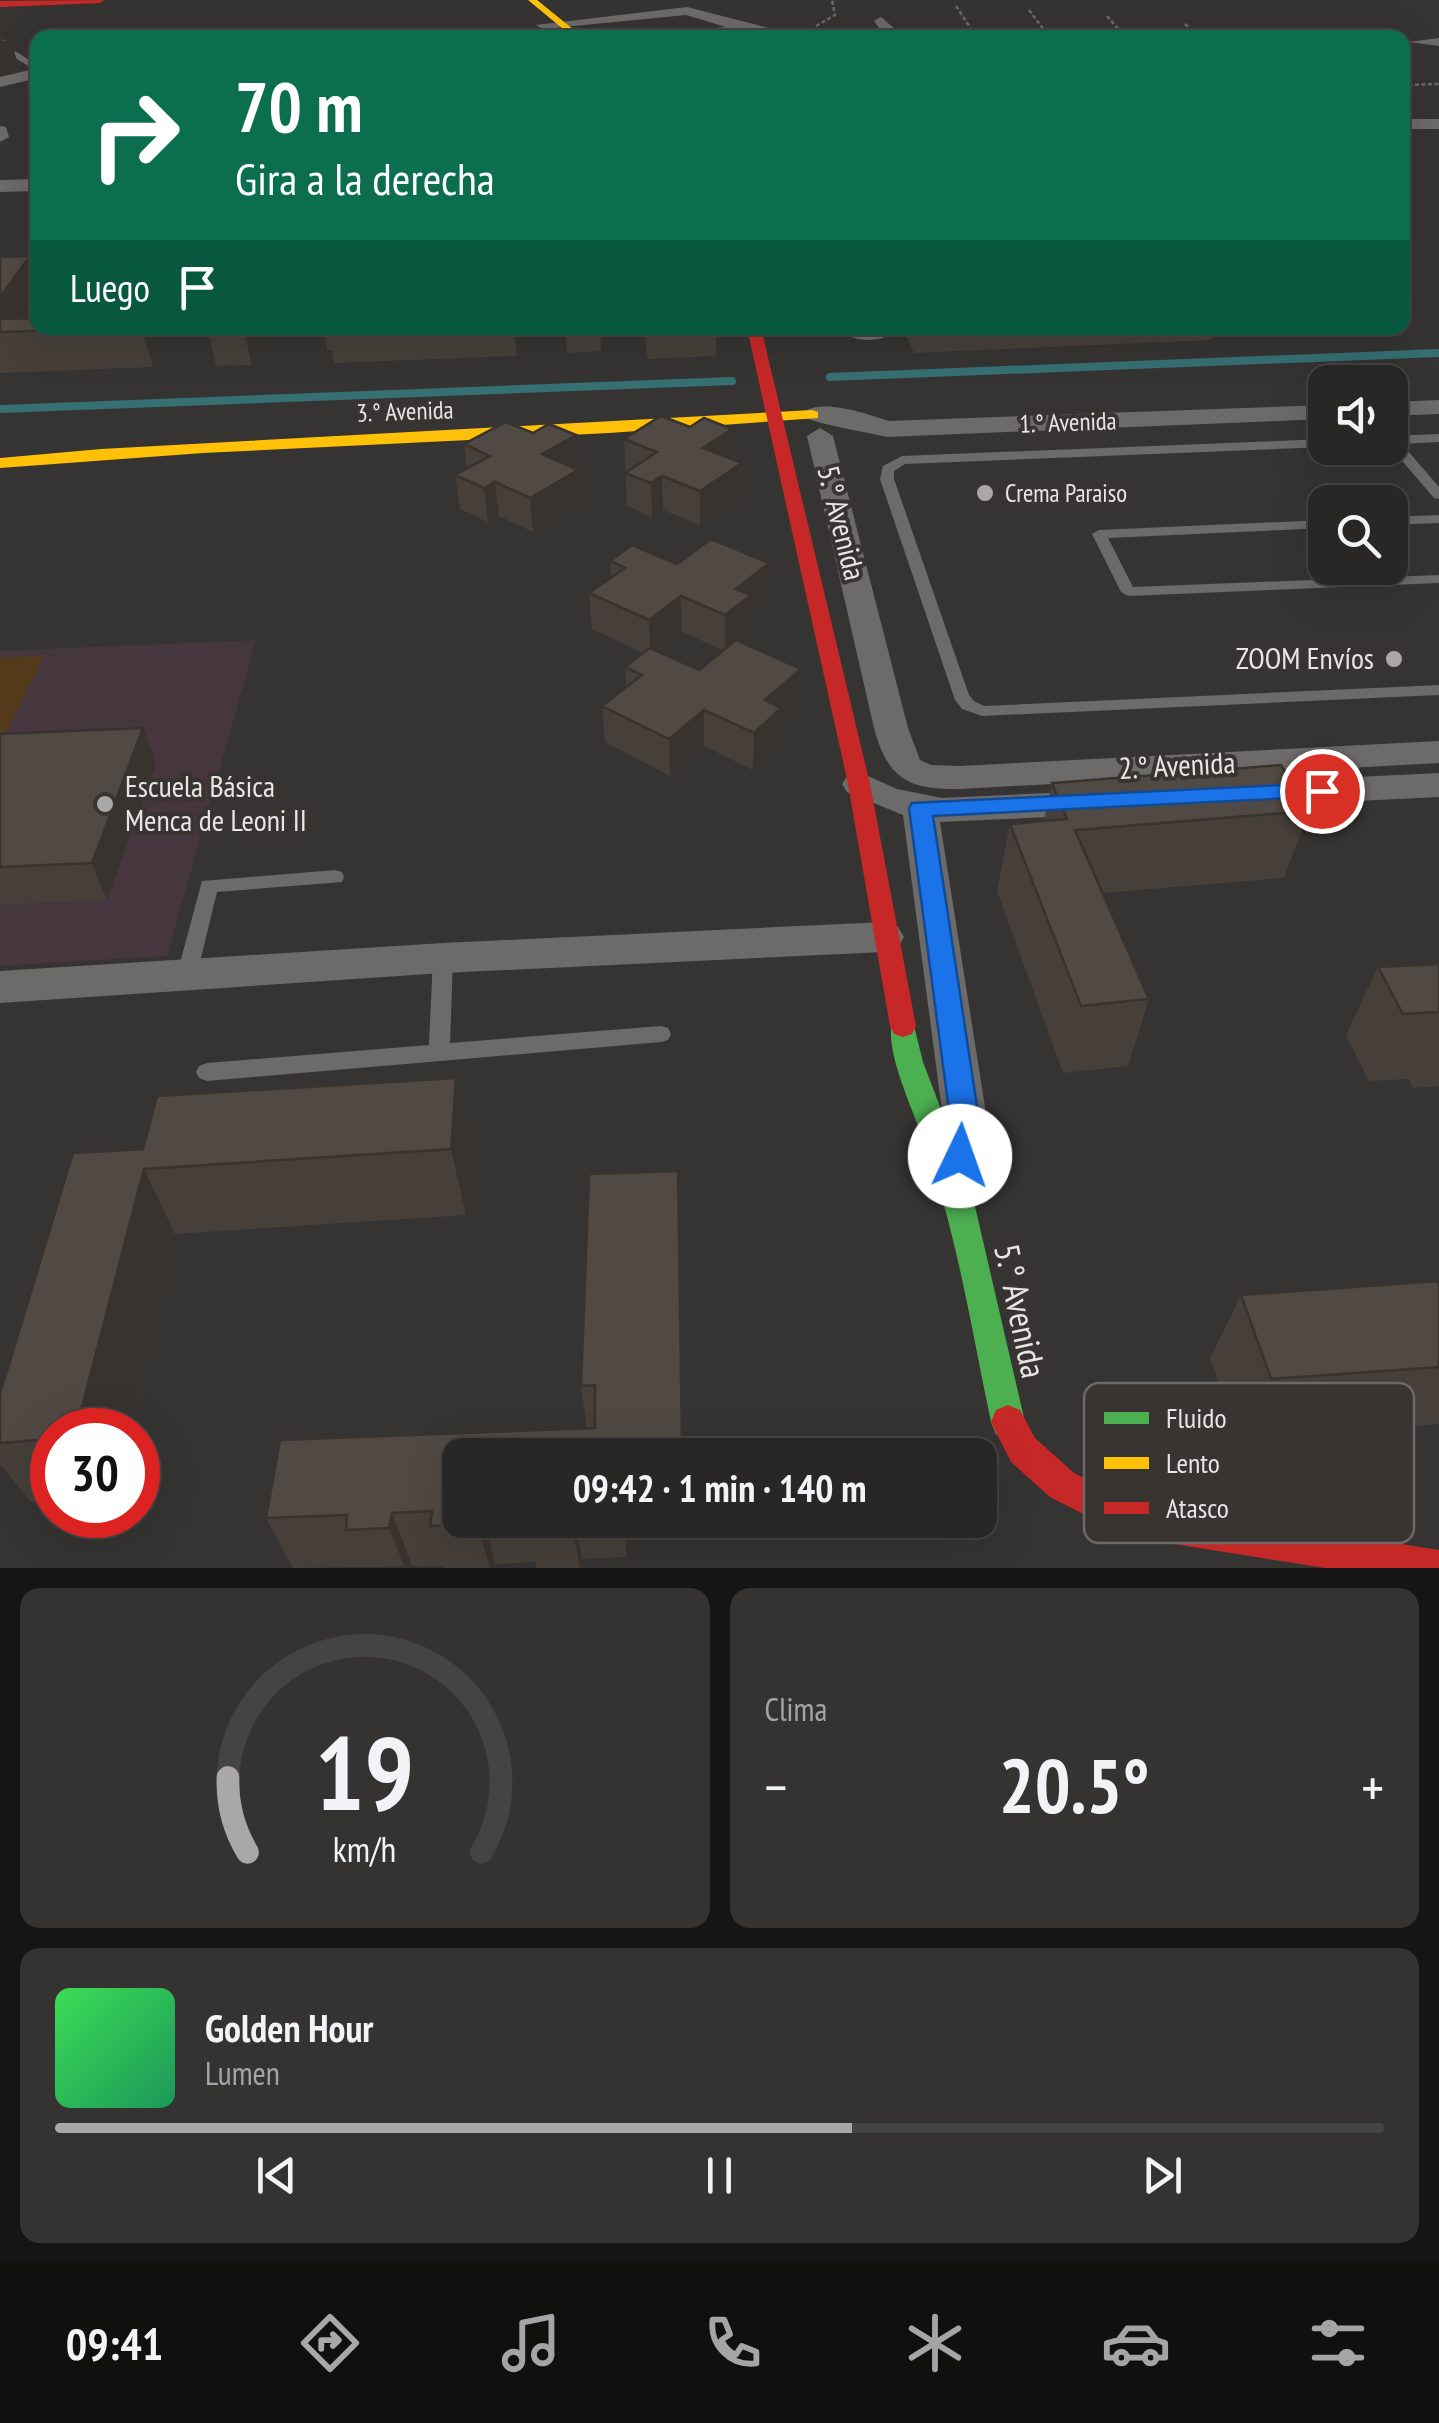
<!DOCTYPE html>
<html lang="es">
<head>
<meta charset="utf-8">
<style>
	:root { --surface:#282726; --page:#343332; --text:#f1f3f6; --muted:#a5a5a7; --line:#444443; --accent:#a9a8a6 }
	body { margin:0; font-family:"PT Sans Narrow",sans-serif; background:var(--page); color:var(--text); height:100vh; display:flex; flex-direction:column; font-size:38px; white-space:nowrap }
	* { box-sizing:border-box; margin:0 }
	p { font-size:32px; color:var(--muted) }
	.icon { flex:none; width:55px; height:55px; fill:none; stroke:currentColor; stroke-width:2; stroke-linecap:round; stroke-linejoin:round }
	.map { position:relative; height:1568px; overflow:hidden }
	.panel { display:flex; flex-direction:column; gap:20px; padding:20px; background:#161515; flex:1 }
	.panel>* { flex:none }
	.banner { position:absolute; left:30px; top:30px; width:1380px; height:305px; border-radius:20px; box-shadow:0 10px 40px #0002,0 0 0 2px var(--line); background:#0b6e4f; color:#fff; overflow:hidden }
	.fabs { position:absolute; left:1308px; top:365px; display:grid; gap:20px }
	.fabs a { display:grid; place-items:center; width:100px; height:100px; border-radius:20px; background:var(--surface); box-shadow:0 10px 40px #0002,0 0 0 2px var(--line); font-size:50px }
	.speed { position:absolute; left:30px; top:1408px; display:flex; gap:20px; font-size:50px; font-weight:700; text-align:center }
	.speed>* { display:grid; place-content:center; width:130px; height:130px; border-radius:50%; background:var(--surface); box-shadow:0 10px 40px #0002,0 0 0 2px var(--line); line-height:1 }
	.speed .limit { border:15px solid #d22; background:#fff; color:#111 }
	.pin { position:absolute; display:grid; place-items:center; width:85px; height:85px; color:#fff; margin:-42px; border:5px solid #fff; border-radius:50%; box-shadow:0 2px 10px #0007 }
	.me { position:absolute; width:110px; margin:-55px; rotate:3deg; stroke-linejoin:round; filter:drop-shadow(0 0 8px #0008) }
	.turn { display:flex; align-items:center; gap:35px; height:210px; padding:0 40px; font-size:45px }
	.turn .icon { width:130px; height:130px; stroke-width:2.5 }
	.turn b { display:block; font-size:70px; line-height:85px }
	.then { display:flex; align-items:center; height:95px; padding:0 40px; background:#0003; gap:20px; font-size:38px }
	.big { font-size:75px; font-weight:800; line-height:1.1 }
	.panel .widget { flex:1; display:flex; flex-direction:column; justify-content:center; gap:15px; min-width:0; padding:0 35px; border-radius:20px; background:var(--page) }
	.panel .dial { align-items:center; gap:0 }
	.dial svg { height:260px; overflow:visible; fill:none; stroke:var(--line); stroke-width:7; stroke-linecap:round; text-anchor:middle }
	.dial text { fill:var(--text); stroke:none }
	.song { display:flex; align-items:center; gap:30px }
	.cover { width:120px; height:120px; border-radius:15px; background:linear-gradient(135deg,hsl(130 70% 55%),hsl(150 70% 35%)) }
	.played { height:10px; border-radius:5px; background:linear-gradient(90deg,var(--accent) 60%,var(--line) 60%) }
	.keys { display:flex; justify-content:space-around; direction:ltr }
	.heat { display:flex; justify-content:space-between; align-items:center; font-size:55px; direction:ltr }
	.panel .tiles { flex:1; display:grid; gap:20px; grid-template-columns:1fr 1fr }
	.widget:last-child { grid-column:span 2 }
	.trip { position:absolute; left:442px; top:1438px; width:555px; height:100px; border-radius:20px; background:var(--surface); box-shadow:0 10px 40px #0002,0 0 0 2px var(--line); font-weight:800; line-height:100px; text-align:center }
	.menu { display:flex; height:160px; justify-content:space-around; align-items:center; background:#10100f; color:var(--muted) }
	.menu .icon { width:70px; height:70px }
	.menu .active { color:var(--accent) }
	.menu b { font-size:45px; color:var(--text) }
	.map>svg:first-child { display:block }
	.education { fill:#46363e }
	.green { fill:#533a1b }
	.lines { fill:none; stroke-linecap:round; stroke-linejoin:round }
	.stream { stroke:#367073; stroke-width:8 }
	.path { stroke:#6c6a69; stroke-width:2.5; stroke-dasharray:4 2.5; stroke-linecap:butt }
	.lane { fill:#6d6b69; fill-rule:evenodd }
	.street { fill:#6d6b69; fill-rule:evenodd }
	.fast { fill:#4caf50; fill-rule:evenodd }
	.slow { fill:#ffc107; fill-rule:evenodd }
	.jam { fill:#c62828; fill-rule:evenodd }
	.wall { fill:#463f3a; fill-rule:evenodd }
	.shaded-wall { fill:#39332f }
	.building { fill:#514943; stroke:#39332f; stroke-width:2.5 }
	.route { fill:#1a73e8; stroke:#114b97; stroke-width:2.5 }
	.poi-dot { fill:#a9a8a6; stroke:#373431; stroke-width:4 }
	.labels { text-anchor:middle; stroke-width:8; stroke-linejoin:round; paint-order:stroke }
	.far-street-label { font-size:25px; fill:#e7e6e4; stroke:#373431 }
	.far-poi-label { font-size:25px; fill:#e7e6e4; stroke:#373431; text-anchor:start }
	.street-label { font-size:30px; fill:#e7e6e4; stroke:#373431 }
	.poi-label { font-size:30px; fill:#e7e6e4; stroke:#373431; text-anchor:end }
	.near-street-label { font-size:35px; fill:#e7e6e4; stroke:#373431 }
	.key { fill:#373431; stroke:#6c6967; stroke-width:2.5 }
	.key-label { font-size:28px; fill:#e7e6e4 }
</style>
</head>
<body>
<div class="map">
<svg width="1439" height="1568" viewBox="0 0 1439 1568">
	<rect width="100%" height="100%" fill="#363432"/>
	<path class="education" d="M 256,640 L 167,956 L 0,966 L 0,651 Z"/>
	<path class="green" d="M 44,656 L 0,746 L 0,658 Z"/>
	<g class="lines">
		<path class="stream" d="M 830,377 L 1439,353
			M 0,409 L 732,381"/>
		<path class="path" d="M 956,6 L 977,38
			M 1029,10 L 1050,38
			M 1107,16 L 1126,38
			M 1185,24 L 1199,38
			M 816,26 L 835,15 L 832,0
			M 1274,32 L 1280,38
			M 1402,85 L 1439,84"/>
		<path class="lane" d="M 739,25 L 736,29 L 668,38 L 643,38 Z
			M 0,49 L 17,52 L 38,66 L 38,72 L 12,56 L 0,53 Z
			M 836,328 C 849,327 859,335 872,333 C 883,332 888,327 899,328 C 881,345 854,343 836,328 Z
			M 1439,434 L 1439,442 L 1402,444 L 1439,487 L 1439,499 L 1434,498 L 1390,447 L 1390,436 Z
			M 1325,439 L 1325,447 L 905,464 L 894,471 L 894,479 L 969,695 L 974,701 L 984,706 L 1439,685 L 1439,695 L 982,716 L 962,709 L 955,700 L 880,479 L 883,466 L 902,456 Z
			M 1439,515 L 1439,523 L 1390,525 L 1390,517 Z
			M 1325,520 L 1325,528 L 1108,538 L 1133,587 L 1439,575 L 1439,583 L 1128,596 L 1121,592 L 1092,534 L 1099,530 Z
			M 335,870 L 342,872 L 344,877 L 342,882 L 217,892 L 197,974 L 194,979 L 187,982 L 180,979 L 177,974 L 202,881 Z
			M 443,950 L 450,953 L 453,958 L 450,1043 L 661,1026 L 668,1028 L 671,1034 L 668,1040 L 661,1042 L 207,1081 L 199,1078 L 196,1072 L 199,1066 L 207,1063 L 429,1045 L 433,958 L 436,953 Z"/>
		<path class="street" d="M 687,7 L 808,38 L 746,33 L 686,15 L 543,29 L 536,25 Z
			M 881,17 L 895,29 L 889,38 L 874,38 L 880,29 L 874,21 Z
			M 1439,38 L 1439,46 L 1409,42 Z
			M 38,68 L 38,78 L 0,87 L 0,77 Z
			M 1402,119 L 1439,119 L 1439,129 L 1402,129 Z
			M 0,126 L 6,127 L 9,137 L 0,142 Z
			M 38,179 L 38,191 L 0,192 L 0,180 Z
			M 1439,400 L 1439,414 L 1390,416 L 1390,402 Z
			M 1325,405 L 1325,419 L 887,437 C 871,433 806,422 800,415 C 818,396 866,414 889,421 Z
			M 820,428 L 833,436 L 908,728 L 920,760 L 931,765 L 960,766 L 1439,741 L 1439,763 L 960,789 C 908,790 888,779 874,728 L 807,436 Z
			M 859,772 L 897,789 L 942,798 L 1092,791 L 1105,794 L 1110,803 L 1105,812 L 1092,815 L 940,822 L 988,1126 L 973,1188 L 957,1194 L 941,1188 L 934,1174 L 944,1126 L 903,815 L 847,792 L 842,784 L 847,776 Z
			M 1439,773 L 1439,797 L 1254,806 L 1242,802 L 1236,794 L 1242,786 L 1254,782 Z
			M 884,922 L 898,927 L 904,937 L 898,947 L 884,952 L 443,973 L 0,1003 L 0,971 L 443,943 Z"/>
		<path class="fast" d="M 903,1015 L 912,1018 L 923,1062 L 970,1185 L 1025,1422 L 1020,1434 L 1008,1439 L 996,1434 L 991,1422 C 971,1327 956,1228 922,1136 C 913,1110 881,1043 894,1018 Z"/>
		<path class="slow" d="M 528,0 L 537,0 L 584,38 L 574,38 Z
			M 812,410 L 818,412 L 818,418 L 609,433 L 203,453 L 0,468 L 0,458 L 101,449 Z"/>
		<path class="jam" d="M 104,0 L 100,3 L 0,7 L 0,1 Z
			M 747,328 L 761,328 L 870,784 L 916,1026 L 912,1034 L 903,1037 L 894,1034 L 890,1026 L 848,784 Z
			M 1008,1405 L 1020,1410 L 1035,1438 L 1074,1473 L 1116,1494 L 1168,1507 L 1439,1550 L 1439,1568 L 1325,1568 L 1168,1543 L 1111,1528 L 1050,1497 L 1011,1462 L 991,1422 L 996,1410 Z"/>
	</g>
	<path class="wall" d="M 0,257 L 38,280 L 38,301 L 26,318 L 38,328 L 152,328 L 159,354 L 153,367 L 0,373 Z
		M 207,328 L 266,328 L 252,365 L 216,366 Z
		M 323,328 L 516,328 L 517,356 L 334,363 L 332,350 L 327,351 Z
		M 565,328 L 600,328 L 601,351 L 567,353 Z
		M 643,328 L 716,328 L 716,356 L 648,359 Z
		M 903,328 L 1267,328 L 1266,332 L 1213,334 L 1211,340 L 914,353 Z
		M 690,427 L 732,429 L 732,459 L 742,463 L 741,497 L 700,525 L 663,510 L 652,517 L 627,506 L 624,439 Z
		M 464,444 L 578,468 L 576,469 L 580,503 L 533,532 L 499,516 L 488,522 L 460,509 L 455,475 L 467,469 Z
		M 610,561 L 677,564 L 769,563 L 768,598 L 751,612 L 750,630 L 737,641 L 799,705 L 781,721 L 780,745 L 753,770 L 704,746 L 670,776 L 605,742 L 602,706 L 626,687 L 625,667 L 643,653 L 592,629 L 589,593 L 611,578 ZM 682,632 L 723,650 L 699,670 L 657,651 Z
		M 0,734 L 156,765 L 107,900 L 0,905 Z
		M 1052,783 L 1309,811 L 1284,878 L 1103,893 L 1149,999 L 1128,1066 L 1063,1073 L 997,891 L 1010,824 L 1044,821 Z
		M 1439,964 L 1439,1086 L 1413,1088 L 1409,1079 L 1369,1081 L 1346,1035 L 1378,967 Z
		M 470,1144 L 466,1215 L 175,1234 L 52,1430 L 52,1501 L 31,1502 L 0,1464 L 0,1394 L 143,1149 Z
		M 678,1171 L 684,1455 L 460,1455 L 460,1520 L 628,1520 L 627,1557 L 582,1559 L 581,1568 L 536,1568 L 535,1562 L 495,1564 L 495,1568 L 444,1568 L 444,1566 L 293,1568 L 266,1518 L 280,1440 L 587,1429 L 581,1386 L 589,1174 Z
		M 1439,1281 L 1439,1424 L 1238,1439 L 1210,1358 L 1241,1295 Z"/>
	<path class="shaded-wall" d="M 8,16 L 12,31 L 0,36 L 0,19 Z
		M 11,41 L 20,71 L 0,76 L 0,43 Z
		M 30,256 L 38,280 L 38,301 L 18,331 L 0,332 L 0,297 Z
		M 142,328 L 152,328 L 159,354 L 153,367 Z
		M 243,328 L 266,328 L 252,365 Z
		M 514,328 L 516,328 L 517,356 Z
		M 732,429 L 732,462 L 703,448 Z
		M 576,435 L 578,468 L 545,488 L 542,454 Z
		M 742,463 L 741,497 L 700,525 L 700,491 Z
		M 578,470 L 580,503 L 533,532 L 530,498 Z
		M 662,476 L 663,510 L 652,517 L 651,483 Z
		M 495,482 L 499,516 L 488,522 L 484,488 Z
		M 769,563 L 768,598 L 751,612 L 750,630 L 725,651 L 725,615 L 736,589 Z
		M 681,596 L 682,632 L 650,656 L 649,620 Z
		M 801,669 L 799,705 L 781,721 L 780,745 L 753,770 L 754,733 L 765,700 Z
		M 704,710 L 704,746 L 670,776 L 669,739 Z
		M 143,728 L 156,765 L 107,900 L 92,863 Z
		M 456,1078 L 470,1144 L 466,1215 L 451,1149 Z
		M 144,1169 L 175,1234 L 130,1430 L 76,1430 Z
		M 678,1171 L 680,1236 L 684,1455 L 682,1443 Z
		M 392,1513 L 413,1568 L 405,1568 L 389,1528 Z
		M 478,1520 L 483,1520 L 495,1564 L 495,1568 L 490,1568 L 478,1525 Z
		M 571,1520 L 575,1520 L 582,1559 L 581,1568 L 580,1568 Z
		M 623,1520 L 628,1520 L 627,1557 Z"/>
	<path class="building" d="M 0,37 L 11,41 L 0,43 Z
		M 30,256 L 0,297 L 0,257 Z
		M 38,318 L 38,328 L 124,328 L 0,332 L 0,319 Z
		M 661,416 L 690,427 L 704,418 L 732,429 L 703,448 L 742,463 L 700,491 L 662,476 L 651,483 L 625,473 L 657,452 L 624,439 Z
		M 506,422 L 533,433 L 549,424 L 576,435 L 542,454 L 578,470 L 530,498 L 495,482 L 484,488 L 455,475 L 490,456 L 464,444 Z
		M 711,539 L 769,563 L 736,589 L 751,595 L 725,615 L 681,596 L 649,620 L 589,593 L 625,568 L 610,561 L 632,545 L 677,564 Z
		M 736,640 L 801,669 L 765,700 L 781,708 L 754,733 L 704,710 L 669,739 L 602,706 L 642,675 L 625,667 L 650,648 L 699,670 Z
		M 143,728 L 92,863 L 0,867 L 0,734 Z
		M 1281,765 L 1309,811 L 1075,830 L 1149,999 L 1081,1006 L 1010,824 L 1067,819 L 1052,783 Z
		M 1439,964 L 1439,1012 L 1403,1014 L 1378,967 Z
		M 456,1078 L 451,1149 L 144,1169 L 76,1430 L 52,1430 L 52,1439 L 0,1443 L 0,1394 L 73,1153 L 143,1149 L 157,1096 Z
		M 678,1171 L 682,1443 L 622,1445 L 622,1455 L 460,1455 L 460,1520 L 478,1520 L 478,1525 L 430,1526 L 432,1511 L 392,1513 L 389,1528 L 346,1530 L 347,1515 L 266,1518 L 280,1440 L 595,1428 L 595,1385 L 581,1386 L 589,1174 Z
		M 1439,1281 L 1439,1367 L 1271,1379 L 1241,1295 Z
		M 526,1520 L 571,1520 L 526,1522 Z"/>
	<path class="route" d="M 1322,783 L 1333,791 L 1330,796 L 933,816 L 980,1126 L 971,1164 L 960,1168 L 950,1164 L 946,1156 L 951,1126 L 909,808 L 912,803 Z"/>
	<g class="poi-dot">
		<circle cx="985" cy="493" r="10"/>
		<circle cx="1394" cy="659" r="10"/>
		<circle cx="105" cy="804" r="10"/>
	</g>
	<g class="labels">
		<g class="far-street-label">
			<text transform="translate(405 411) rotate(-2)" y="9">3.° Avenida</text>
			<text transform="translate(1068 422) rotate(-2)" y="9">1.° Avenida</text>
		</g>
		<g class="far-poi-label">
			<text x="1005" y="502">Crema Paraiso</text>
		</g>
		<g class="street-label">
			<text transform="translate(841 523) rotate(76)" y="10">5.° Avenida</text>
			<text transform="translate(1177 766) rotate(-3)" y="10">2.° Avenida</text>
		</g>
		<g class="poi-label">
			<text x="1374" y="669">ZOOM Envíos</text>
			<text x="125" y="797" text-anchor="start">Escuela Básica<tspan x="125" dy="34">Menca de Leoni II</tspan></text>
		</g>
		<g class="near-street-label">
			<text transform="translate(1020 1311) rotate(78)" y="12">5.° Avenida</text>
		</g>
	</g>
	<rect x="1084" y="1383" width="330" height="160" rx="15" class="key"/>
	<rect x="1104" y="1412" width="45" height="12" fill="#4caf50"/>
	<rect x="1104" y="1457" width="45" height="12" fill="#ffc107"/>
	<rect x="1104" y="1502" width="45" height="12" fill="#c62828"/>
	<g class="key-label">
		<text x="1166" y="1428">Fluido</text>
		<text x="1166" y="1473">Lento</text>
		<text x="1166" y="1518">Atasco</text>
	</g>
</svg>
<div class="fabs">
<a><svg class="icon" aria-label="sound" viewBox="0 0 24 24"><path d="M4 9h4l5-4v14l-5-4H4zM17 9q2 3 0 6"/></svg></a>
<a><svg class="icon" aria-label="search" viewBox="0 0 24 24"><circle cx="10" cy="10" r="6"/><path d="M15 15l6 6"/></svg></a>
</div>
<div class="speed"><div class="limit">30</div></div>
<div class="pin" style="left:1322px;top:791px;background:#d93025"><svg class="icon" aria-label="arrive" viewBox="0 0 24 24"><path d="M6 21V4h12l-3 4 3 4H6"/></svg></div>
<svg class="me" style="left:960px;top:1156px" viewBox="-20 -20 40 40"><circle r="19" fill="#fff"/><path d="M0-13L10 11 0 6-10 11z" fill="#1a73e8"/></svg>
<div class="trip">09:42 · 1 min · 140 m</div>
<div class="banner">
<div class="turn"><svg class="icon" aria-label="right" viewBox="0 0 24 24"><path d="M7 20v-9h11M14 6l5 5-5 5"/></svg><div><b>70 m</b>Gira a la derecha</div></div>
<div class="then">Luego<svg class="icon" aria-label="arrive" viewBox="0 0 24 24"><path d="M6 21V4h12l-3 4 3 4H6"/></svg></div>
</div>
</div>
<section class="panel">
<div class="tiles">
<div class="widget dial"><svg viewBox="0 0 100 80">
<path d="M14 69A42 42 0 1 1 86 69"/>
<path d="M14 69A42 42 0 0 1 8 46" stroke="#a9a8a6"/>
<text x="50" y="56" font-size="32" font-weight="700">19</text>
<text x="50" y="72" font-size="11">km/h</text>
</svg></div>
<div class="widget"><p>Clima</p>
<div class="heat"><a>−</a><b class="big">20.5°</b><a>+</a></div>
</div>
<div class="widget">
<div class="song"><i class="cover"></i><div><b>Golden Hour</b><p>Lumen</p></div></div>
<div class="played"></div>
<div class="keys"><svg class="icon" aria-label="previous" viewBox="0 0 24 24"><path d="M18 5L8 12l10 7zM5 5v14"/></svg><svg class="icon" aria-label="pause" viewBox="0 0 24 24"><path d="M8 5v14M16 5v14"/></svg><svg class="icon" aria-label="next" viewBox="0 0 24 24"><path d="M6 5l10 7-10 7zM19 5v14"/></svg></div>
</div>
</div>
</section>
<nav class="menu">
<b>09:41</b>
<svg class="icon active" aria-label="directions" viewBox="0 0 24 24"><path d="M12 3l9 9-9 9-9-9zM9 14v-3h6M13 9l2 2-2 2"/></svg>
<svg class="icon" aria-label="music" viewBox="0 0 24 24"><path d="M9 18V5l10-2v13"/><circle cx="6" cy="18" r="3"/><circle cx="16" cy="16" r="3"/></svg>
<svg class="icon" aria-label="phone" viewBox="0 0 24 24"><path d="M5 4h4l2 5-3 2q2 4 5 5l2-3 5 2v4C11 20 4 13 5 4z"/></svg>
<svg class="icon" aria-label="climate" viewBox="0 0 24 24"><path d="M12 3v18M4 7l16 10M4 17L20 7"/></svg>
<svg class="icon" aria-label="car" viewBox="0 0 24 24"><path d="M5 17H2v-5l4-1 3-4h7l3 4 3 1v5h-3M9 17h6M6 11h13"/><circle cx="7" cy="17" r="2"/><circle cx="17" cy="17" r="2"/></svg>
<svg class="icon" aria-label="filters" viewBox="0 0 24 24"><path d="M4 7h16M4 17h16"/><circle cx="9" cy="7" r="2"/><circle cx="15" cy="17" r="2"/></svg>
</nav>
</body>
</html>
